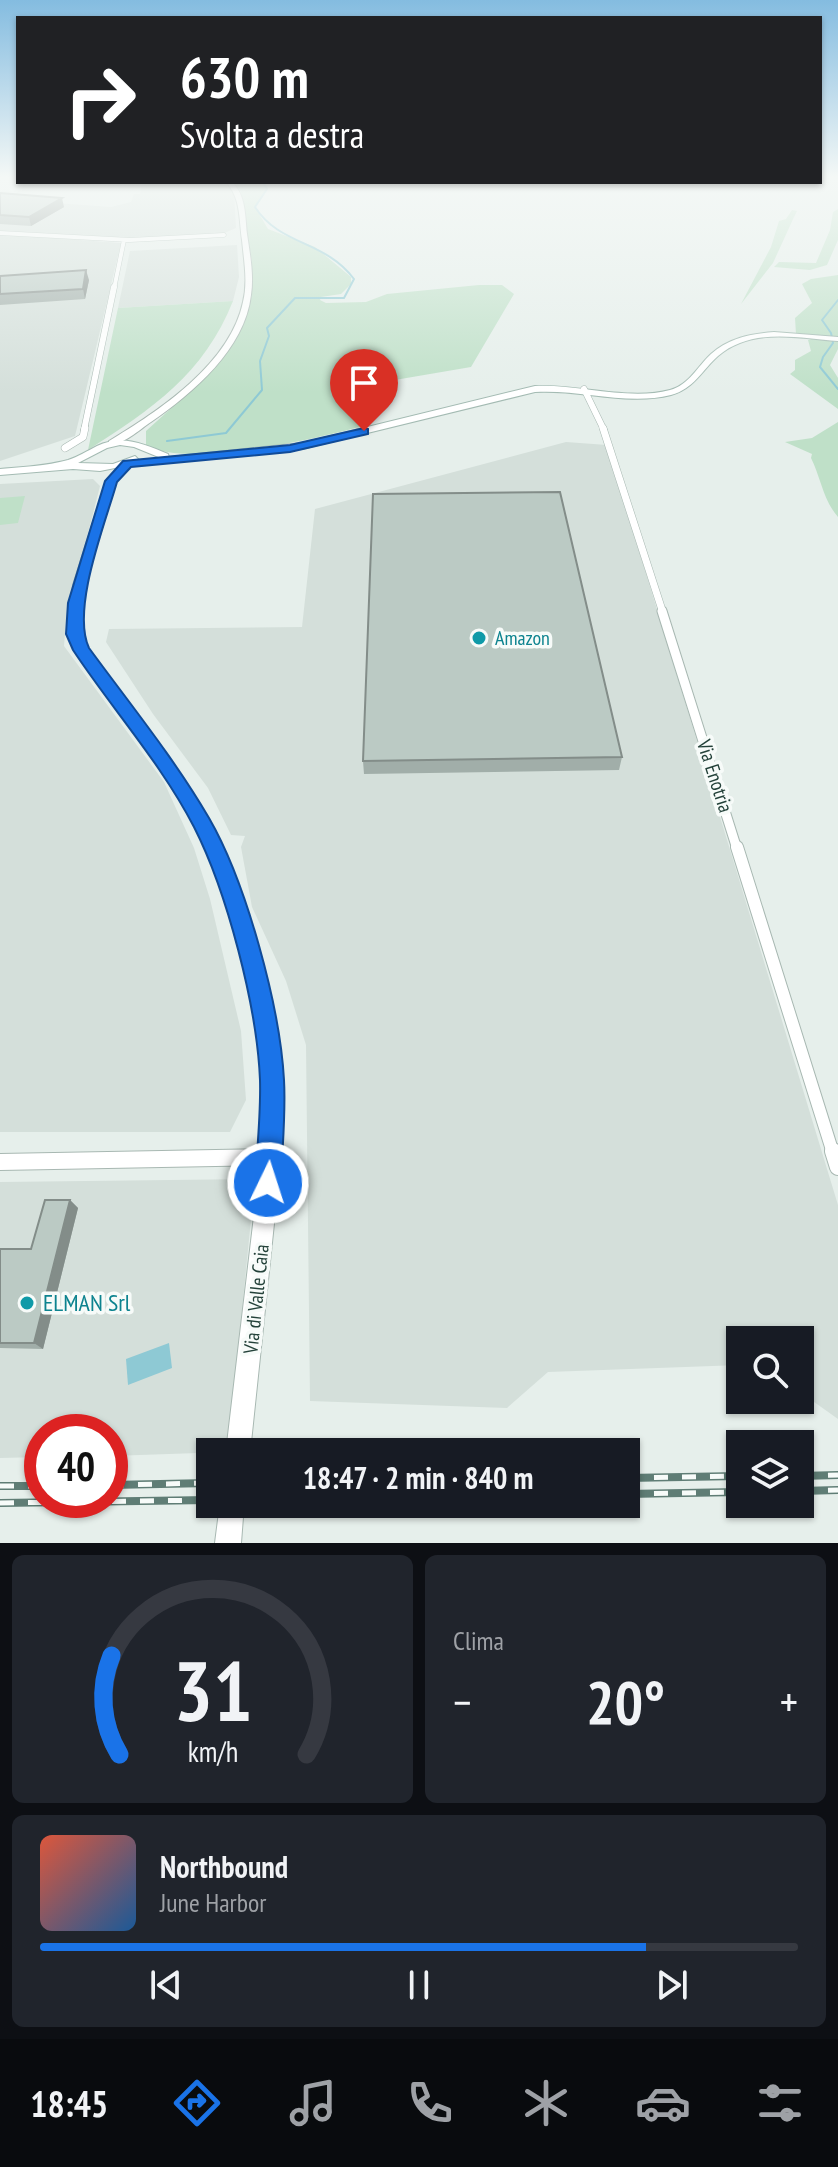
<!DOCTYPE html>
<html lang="it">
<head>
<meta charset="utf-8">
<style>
	:root { --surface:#171b24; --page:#20242c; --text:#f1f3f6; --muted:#9ea1a6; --line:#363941; --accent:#1a73e8 }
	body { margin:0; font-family:"PT Sans Narrow",sans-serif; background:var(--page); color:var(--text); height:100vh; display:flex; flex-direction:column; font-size:30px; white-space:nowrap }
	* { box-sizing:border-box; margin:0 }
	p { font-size:26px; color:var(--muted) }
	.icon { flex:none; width:44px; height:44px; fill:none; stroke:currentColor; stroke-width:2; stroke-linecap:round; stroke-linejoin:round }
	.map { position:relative; height:1543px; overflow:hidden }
	.side { display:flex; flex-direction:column; gap:12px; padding:12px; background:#0d0f14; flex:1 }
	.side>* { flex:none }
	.banner { position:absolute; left:16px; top:16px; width:806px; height:168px; border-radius:0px; box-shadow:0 2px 6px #0004; background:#202124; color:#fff; overflow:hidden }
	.buttons { position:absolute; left:726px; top:1326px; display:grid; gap:16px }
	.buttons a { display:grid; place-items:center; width:88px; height:88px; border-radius:0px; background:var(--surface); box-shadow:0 2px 6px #0004; font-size:40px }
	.speed { position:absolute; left:24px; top:1414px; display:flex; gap:16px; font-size:40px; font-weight:700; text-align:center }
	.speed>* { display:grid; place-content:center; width:104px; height:104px; border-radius:50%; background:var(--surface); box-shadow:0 2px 6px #0004; line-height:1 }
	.speed .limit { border:12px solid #d22; background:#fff; color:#111 }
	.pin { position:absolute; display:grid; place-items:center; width:68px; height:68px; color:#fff; margin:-82px -34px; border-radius:50% 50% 50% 0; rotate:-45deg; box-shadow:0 0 8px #0007 }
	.pin .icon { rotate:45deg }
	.me { position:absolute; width:88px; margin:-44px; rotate:4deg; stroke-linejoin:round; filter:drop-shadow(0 0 6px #0008) }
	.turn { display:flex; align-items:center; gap:28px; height:168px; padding:0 32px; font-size:36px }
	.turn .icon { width:104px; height:104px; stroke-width:2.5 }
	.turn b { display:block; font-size:56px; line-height:68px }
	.big { font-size:60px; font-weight:600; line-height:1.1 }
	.side .card { flex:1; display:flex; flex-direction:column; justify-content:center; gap:12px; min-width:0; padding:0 28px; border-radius:12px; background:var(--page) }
	.side .dial { align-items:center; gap:0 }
	.dial svg { height:208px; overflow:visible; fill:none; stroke:var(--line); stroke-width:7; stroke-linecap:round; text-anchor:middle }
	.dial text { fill:var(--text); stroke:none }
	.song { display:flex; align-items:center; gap:24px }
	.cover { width:96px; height:96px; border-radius:12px; background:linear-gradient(135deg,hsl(10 70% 55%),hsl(210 70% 35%)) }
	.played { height:8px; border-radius:4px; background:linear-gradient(90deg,var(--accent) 80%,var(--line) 80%) }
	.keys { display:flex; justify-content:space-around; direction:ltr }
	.heat { display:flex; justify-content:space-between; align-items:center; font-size:44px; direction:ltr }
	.side .tiles { flex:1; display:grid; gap:12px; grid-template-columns:1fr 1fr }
	.card:last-child { grid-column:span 2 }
	.trip { position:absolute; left:196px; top:1438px; width:444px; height:80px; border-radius:0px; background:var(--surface); box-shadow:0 2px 6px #0004; font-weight:600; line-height:80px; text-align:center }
	.tabs { display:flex; height:128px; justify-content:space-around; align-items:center; background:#090b0e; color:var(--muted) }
	.tabs .icon { width:56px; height:56px }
	.tabs .on { color:var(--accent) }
	.tabs b { font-size:36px; color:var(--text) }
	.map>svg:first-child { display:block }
	.built { fill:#d4dfda }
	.green { fill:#bfe0c8 }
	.water { fill:#8ec9d4 }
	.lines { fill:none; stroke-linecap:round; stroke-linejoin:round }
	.stream { stroke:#8ec9d4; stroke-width:2 }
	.minor-far5-casing { stroke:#a8b8b2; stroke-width:5 }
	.minor-far4-casing { stroke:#a8b8b2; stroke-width:7 }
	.minor-far3-casing { stroke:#a8b8b2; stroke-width:8 }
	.minor-far2-casing { stroke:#a8b8b2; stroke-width:11 }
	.minor-far1-casing { stroke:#a8b8b2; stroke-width:14 }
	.minor-casing { stroke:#a8b8b2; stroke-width:18 }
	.tertiary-casing { stroke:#a8b8b2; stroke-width:2 }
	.secondary-casing { stroke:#a4bbb3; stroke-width:2 }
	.minor-far5 { stroke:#fff; stroke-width:4 }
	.minor-far4 { stroke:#fff; stroke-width:6 }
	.minor-far3 { stroke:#fff; stroke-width:7 }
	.minor-far2 { stroke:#fff; stroke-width:9 }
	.minor-far1 { stroke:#fff; stroke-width:12 }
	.minor { stroke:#fff; stroke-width:16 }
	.tertiary { fill:#fff; fill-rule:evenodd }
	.secondary { fill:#fff; fill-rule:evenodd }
	.rail-casing { stroke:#5f7d75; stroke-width:8 }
	.rail { stroke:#f7fbf9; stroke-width:5; stroke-dasharray:14; stroke-linecap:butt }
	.wall { fill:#a1aea9 }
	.shaded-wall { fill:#838d89 }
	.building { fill:#bbcac4; stroke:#838d89; stroke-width:2 }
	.route { fill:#1a73e8; stroke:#114b97; stroke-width:2 }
	.culture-dot { fill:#0f9aa8; stroke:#f7fbf9; stroke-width:3 }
	.labels { text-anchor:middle; stroke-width:7; stroke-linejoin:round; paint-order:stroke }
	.culture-label { font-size:20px; fill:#0d838f; stroke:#f7fbf9; text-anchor:start }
	.street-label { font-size:20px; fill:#24423a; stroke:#f7fbf9 }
	.near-culture-label { font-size:24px; fill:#0d838f; stroke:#f7fbf9; text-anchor:start }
</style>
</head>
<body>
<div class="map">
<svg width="838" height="1543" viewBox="0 0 838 1543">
	<rect width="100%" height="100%" fill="#e6efeb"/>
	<path class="built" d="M 142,182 L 225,182 L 234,191 L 236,228 L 222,234 L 131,238 L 0,231 L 0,199 L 111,207 L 131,202 L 134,194 L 140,194 Z
		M 0,234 L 121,243 L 75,436 L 0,461 Z
		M 237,245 L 239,277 L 233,301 L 118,308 L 130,251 Z
		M 566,442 L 607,445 L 838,1205 L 838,1419 L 800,1392 L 800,1340 L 740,1340 L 740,1365 L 548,1372 L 507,1408 L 310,1401 L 306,1045 L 286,981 L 252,907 L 241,847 L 245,836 L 231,835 L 208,788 L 153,714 L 106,642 L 109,629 L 302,627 L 315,509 Z
		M 93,479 L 100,486 L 66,620 L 64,646 L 164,782 L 194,848 L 210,899 L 241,1031 L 246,1100 L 230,1132 L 0,1132 L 0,484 Z
		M 255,1179 L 228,1452 L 110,1456 L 110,1432 L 42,1432 L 42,1457 L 0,1458 L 0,1182 Z"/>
	<path class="green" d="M 229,182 L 265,182 L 268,188 L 255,207 L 268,229 L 315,247 L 351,277 L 351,284 L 341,294 L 321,297 L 320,300 L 326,303 L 366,302 L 387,294 L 479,285 L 502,285 L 514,294 L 471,367 L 348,388 L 378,412 L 358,419 L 363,426 C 315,439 188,469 146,445 L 146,431 L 199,383 L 246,314 L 252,295 L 252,262 L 240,189 Z
		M 838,209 L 838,240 L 827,265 L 810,270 L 774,267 L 779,262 L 816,263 L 830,230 L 833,212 Z
		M 792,210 L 797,211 L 794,217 L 773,263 L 741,304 L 771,247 L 779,221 L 786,219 Z
		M 838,275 L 838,337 L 796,334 L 795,318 L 812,303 L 802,284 L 811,279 Z
		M 233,301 C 204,374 152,409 88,450 L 118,308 Z
		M 815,338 L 838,340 L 838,349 L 830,365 L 838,378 L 838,409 L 790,374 L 795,370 L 795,360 L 811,351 L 808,340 Z
		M 838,422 L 838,517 C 823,500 821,478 811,458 L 812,454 L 785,442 L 812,438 Z
		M 25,496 L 18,523 L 0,525 L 0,498 Z"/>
	<path class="water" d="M 169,1343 L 172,1368 L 128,1385 L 126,1359 Z"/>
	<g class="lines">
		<path class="stream" d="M 838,300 L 822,320 L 831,333 L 833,343 L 823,357 L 820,367 L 838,389
			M 167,441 L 226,433 L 262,390 L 260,361 L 269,336 L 267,328 L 295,298 L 344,298 L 354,279 C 325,240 280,246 255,207 L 267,189 L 263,182"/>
		<defs>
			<path id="minor-far5" d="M 0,233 L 130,240 L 224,235
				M 114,289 L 124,240"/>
			<path id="minor-far4" d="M 584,389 L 604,430
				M 84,430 L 114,287"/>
			<path id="minor-far3" d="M 603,428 L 663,613
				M 65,448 L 83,437 L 85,428"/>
			<path id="minor-far2" d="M 662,611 L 737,849"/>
			<path id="minor-far1" d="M 737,847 L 833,1153"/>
			<path id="minor" d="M 833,1151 L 838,1167
				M 0,1162 L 271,1157"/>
			<path id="tertiary" d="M 226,182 L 232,182 C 246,196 245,215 247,234 C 250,254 254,275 251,295 C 245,349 193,393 151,422 C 139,430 123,445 109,445 L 109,441 C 159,411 230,364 243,302 C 248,282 244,261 242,240 C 239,220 241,198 226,182 Z
				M 124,462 L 132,464 L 116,482 L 85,585 L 80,634 L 87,649 L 167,757 L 208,822 L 233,873 L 270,996 L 281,1079 L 281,1157 L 250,1452 L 226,1452 L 261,1157 L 263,1079 L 252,996 L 217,873 L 195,824 L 157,765 L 77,653 L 68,634 L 73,585 L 106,481 Z
				M 220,1504 L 244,1504 L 241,1543 L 215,1543 Z"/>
			<path id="secondary" d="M 774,332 L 838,337 L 838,341 C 798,338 752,327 718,356 C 702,370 694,389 671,395 C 627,406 580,389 535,392 L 302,449 L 125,466 L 100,471 L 73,469 L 0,475 L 0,469 C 23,467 46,466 68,460 C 78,457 87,451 97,446 C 122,434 144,444 168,454 L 169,457 L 302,443 L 535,386 C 578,384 629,401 670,390 C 689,385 697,367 711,354 C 729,338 750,334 774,332 ZM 120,445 L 134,447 L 161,458 L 139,460 L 135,456 L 113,464 L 78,463 L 107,448 Z"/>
		</defs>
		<use href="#minor-far5" class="minor-far5-casing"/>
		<use href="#minor-far4" class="minor-far4-casing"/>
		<use href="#minor-far3" class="minor-far3-casing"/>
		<use href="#minor-far2" class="minor-far2-casing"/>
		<use href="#minor-far1" class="minor-far1-casing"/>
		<use href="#minor" class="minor-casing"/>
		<use href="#tertiary" class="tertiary-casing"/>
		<use href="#secondary" class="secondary-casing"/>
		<use href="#minor-far5" class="minor-far5"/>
		<use href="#minor-far4" class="minor-far4"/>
		<use href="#minor-far3" class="minor-far3"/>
		<use href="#minor-far2" class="minor-far2"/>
		<use href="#minor-far1" class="minor-far1"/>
		<use href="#minor" class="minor"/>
		<use href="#tertiary" class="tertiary"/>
		<use href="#secondary" class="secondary"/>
		<defs>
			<path id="rail" d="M 800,1476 L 838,1475
				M 626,1478 L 740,1476
				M 110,1485 L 210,1483
				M 0,1486 L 42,1486
				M 800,1491 L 838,1490
				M 626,1494 L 740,1492
				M 0,1503 L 210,1500"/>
		</defs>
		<use href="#rail" class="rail-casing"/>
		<use href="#rail" class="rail"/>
	</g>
	<path class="wall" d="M 0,193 L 64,207 L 31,226 L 0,224 Z
		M 0,276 L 89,280 L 85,299 L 0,305 Z
		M 622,757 L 619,770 L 364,774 L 363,761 Z
		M 70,1200 L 78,1208 L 43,1349 L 0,1348 L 0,1249 L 31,1249 Z"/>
	<path class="shaded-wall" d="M 62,198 L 64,207 L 31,226 L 29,217 Z
		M 86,270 L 89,280 L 85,299 L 83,289 Z
		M 70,1200 L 78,1208 L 43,1349 L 34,1343 Z"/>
	<path class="building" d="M 0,193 L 62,198 L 29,217 L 0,215 Z
		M 86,270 L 83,289 L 0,294 L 0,276 Z
		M 560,492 L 622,757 L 363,761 L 373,494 Z
		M 45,1200 L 70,1200 L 34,1343 L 0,1343 L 0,1249 L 31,1249 Z"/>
	<linearGradient id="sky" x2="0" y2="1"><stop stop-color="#84bce0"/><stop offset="0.45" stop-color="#f4f8f6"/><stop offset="1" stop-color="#f4f8f6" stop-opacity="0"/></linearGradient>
	<rect width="838" height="393" fill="url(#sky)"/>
	<path class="route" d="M 364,428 L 368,429 L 368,434 L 290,452 L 131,467 L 117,482 C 105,524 71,609 89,648 C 130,704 174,758 209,818 C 246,882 280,1006 284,1080 C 286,1114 282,1149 281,1183 L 278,1193 L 268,1196 L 259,1193 L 255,1183 C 257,1149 261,1114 260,1080 C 257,1006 227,892 194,827 C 161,763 112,709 73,650 L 66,634 L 68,603 L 105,481 L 123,461 L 290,445 Z"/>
	<g class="culture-dot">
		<circle cx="479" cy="638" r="8"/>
		<circle cx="27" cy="1303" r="8"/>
	</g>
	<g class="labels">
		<g class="culture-label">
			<text x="495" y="645">Amazon</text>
		</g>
		<g class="street-label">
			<text transform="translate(715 776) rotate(72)" y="7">Via Enotria</text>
			<text transform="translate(256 1299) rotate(-84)" y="7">Via di Valle Caia</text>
		</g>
		<g class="near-culture-label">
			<text x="43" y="1311">ELMAN Srl</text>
		</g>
	</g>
</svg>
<div class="buttons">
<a><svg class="icon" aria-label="search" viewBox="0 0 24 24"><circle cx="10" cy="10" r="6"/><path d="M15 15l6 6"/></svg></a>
<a><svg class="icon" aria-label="layers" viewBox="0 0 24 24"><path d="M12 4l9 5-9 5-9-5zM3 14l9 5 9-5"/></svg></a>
</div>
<div class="speed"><div class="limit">40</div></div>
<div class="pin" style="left:364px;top:431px;background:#d93025"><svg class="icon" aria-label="arrive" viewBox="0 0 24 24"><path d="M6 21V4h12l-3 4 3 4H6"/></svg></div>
<svg class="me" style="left:268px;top:1183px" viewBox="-20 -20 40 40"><circle r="17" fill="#1a73e8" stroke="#fff" stroke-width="3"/><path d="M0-11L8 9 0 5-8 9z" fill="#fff"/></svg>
<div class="trip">18:47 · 2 min · 840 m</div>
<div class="banner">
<div class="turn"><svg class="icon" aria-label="right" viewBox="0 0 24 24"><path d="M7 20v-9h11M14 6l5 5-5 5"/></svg><div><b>630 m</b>Svolta a destra</div></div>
</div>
</div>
<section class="side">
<div class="tiles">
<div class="card dial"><svg viewBox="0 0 100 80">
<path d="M14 69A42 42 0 1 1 86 69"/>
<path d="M14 69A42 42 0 0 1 11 31" stroke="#1a73e8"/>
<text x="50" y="56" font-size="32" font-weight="700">31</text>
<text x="50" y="72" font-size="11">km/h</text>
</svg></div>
<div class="card"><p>Clima</p>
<div class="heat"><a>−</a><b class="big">20°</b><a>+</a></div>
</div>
<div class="card">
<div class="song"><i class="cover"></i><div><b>Northbound</b><p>June Harbor</p></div></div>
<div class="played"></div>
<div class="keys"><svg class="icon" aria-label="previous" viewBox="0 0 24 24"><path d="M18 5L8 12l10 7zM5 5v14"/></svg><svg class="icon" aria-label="pause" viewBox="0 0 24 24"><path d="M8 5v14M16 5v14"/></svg><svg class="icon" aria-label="next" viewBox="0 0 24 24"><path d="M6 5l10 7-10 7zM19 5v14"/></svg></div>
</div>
</div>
</section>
<nav class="tabs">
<b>18:45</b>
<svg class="icon on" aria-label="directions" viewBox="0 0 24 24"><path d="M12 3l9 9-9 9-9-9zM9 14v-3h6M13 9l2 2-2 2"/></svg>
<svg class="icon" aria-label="music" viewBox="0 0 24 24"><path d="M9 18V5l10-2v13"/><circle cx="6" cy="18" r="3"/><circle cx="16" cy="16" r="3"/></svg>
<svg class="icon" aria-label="phone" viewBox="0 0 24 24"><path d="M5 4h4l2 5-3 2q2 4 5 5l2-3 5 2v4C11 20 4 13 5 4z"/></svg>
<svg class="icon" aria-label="climate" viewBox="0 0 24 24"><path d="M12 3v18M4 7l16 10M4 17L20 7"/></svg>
<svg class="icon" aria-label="car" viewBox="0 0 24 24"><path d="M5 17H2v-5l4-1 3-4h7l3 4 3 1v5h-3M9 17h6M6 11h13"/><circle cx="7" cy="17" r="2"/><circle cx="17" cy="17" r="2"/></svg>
<svg class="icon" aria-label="filters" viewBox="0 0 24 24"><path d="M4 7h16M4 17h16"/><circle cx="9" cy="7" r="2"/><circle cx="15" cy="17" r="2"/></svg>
</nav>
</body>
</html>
